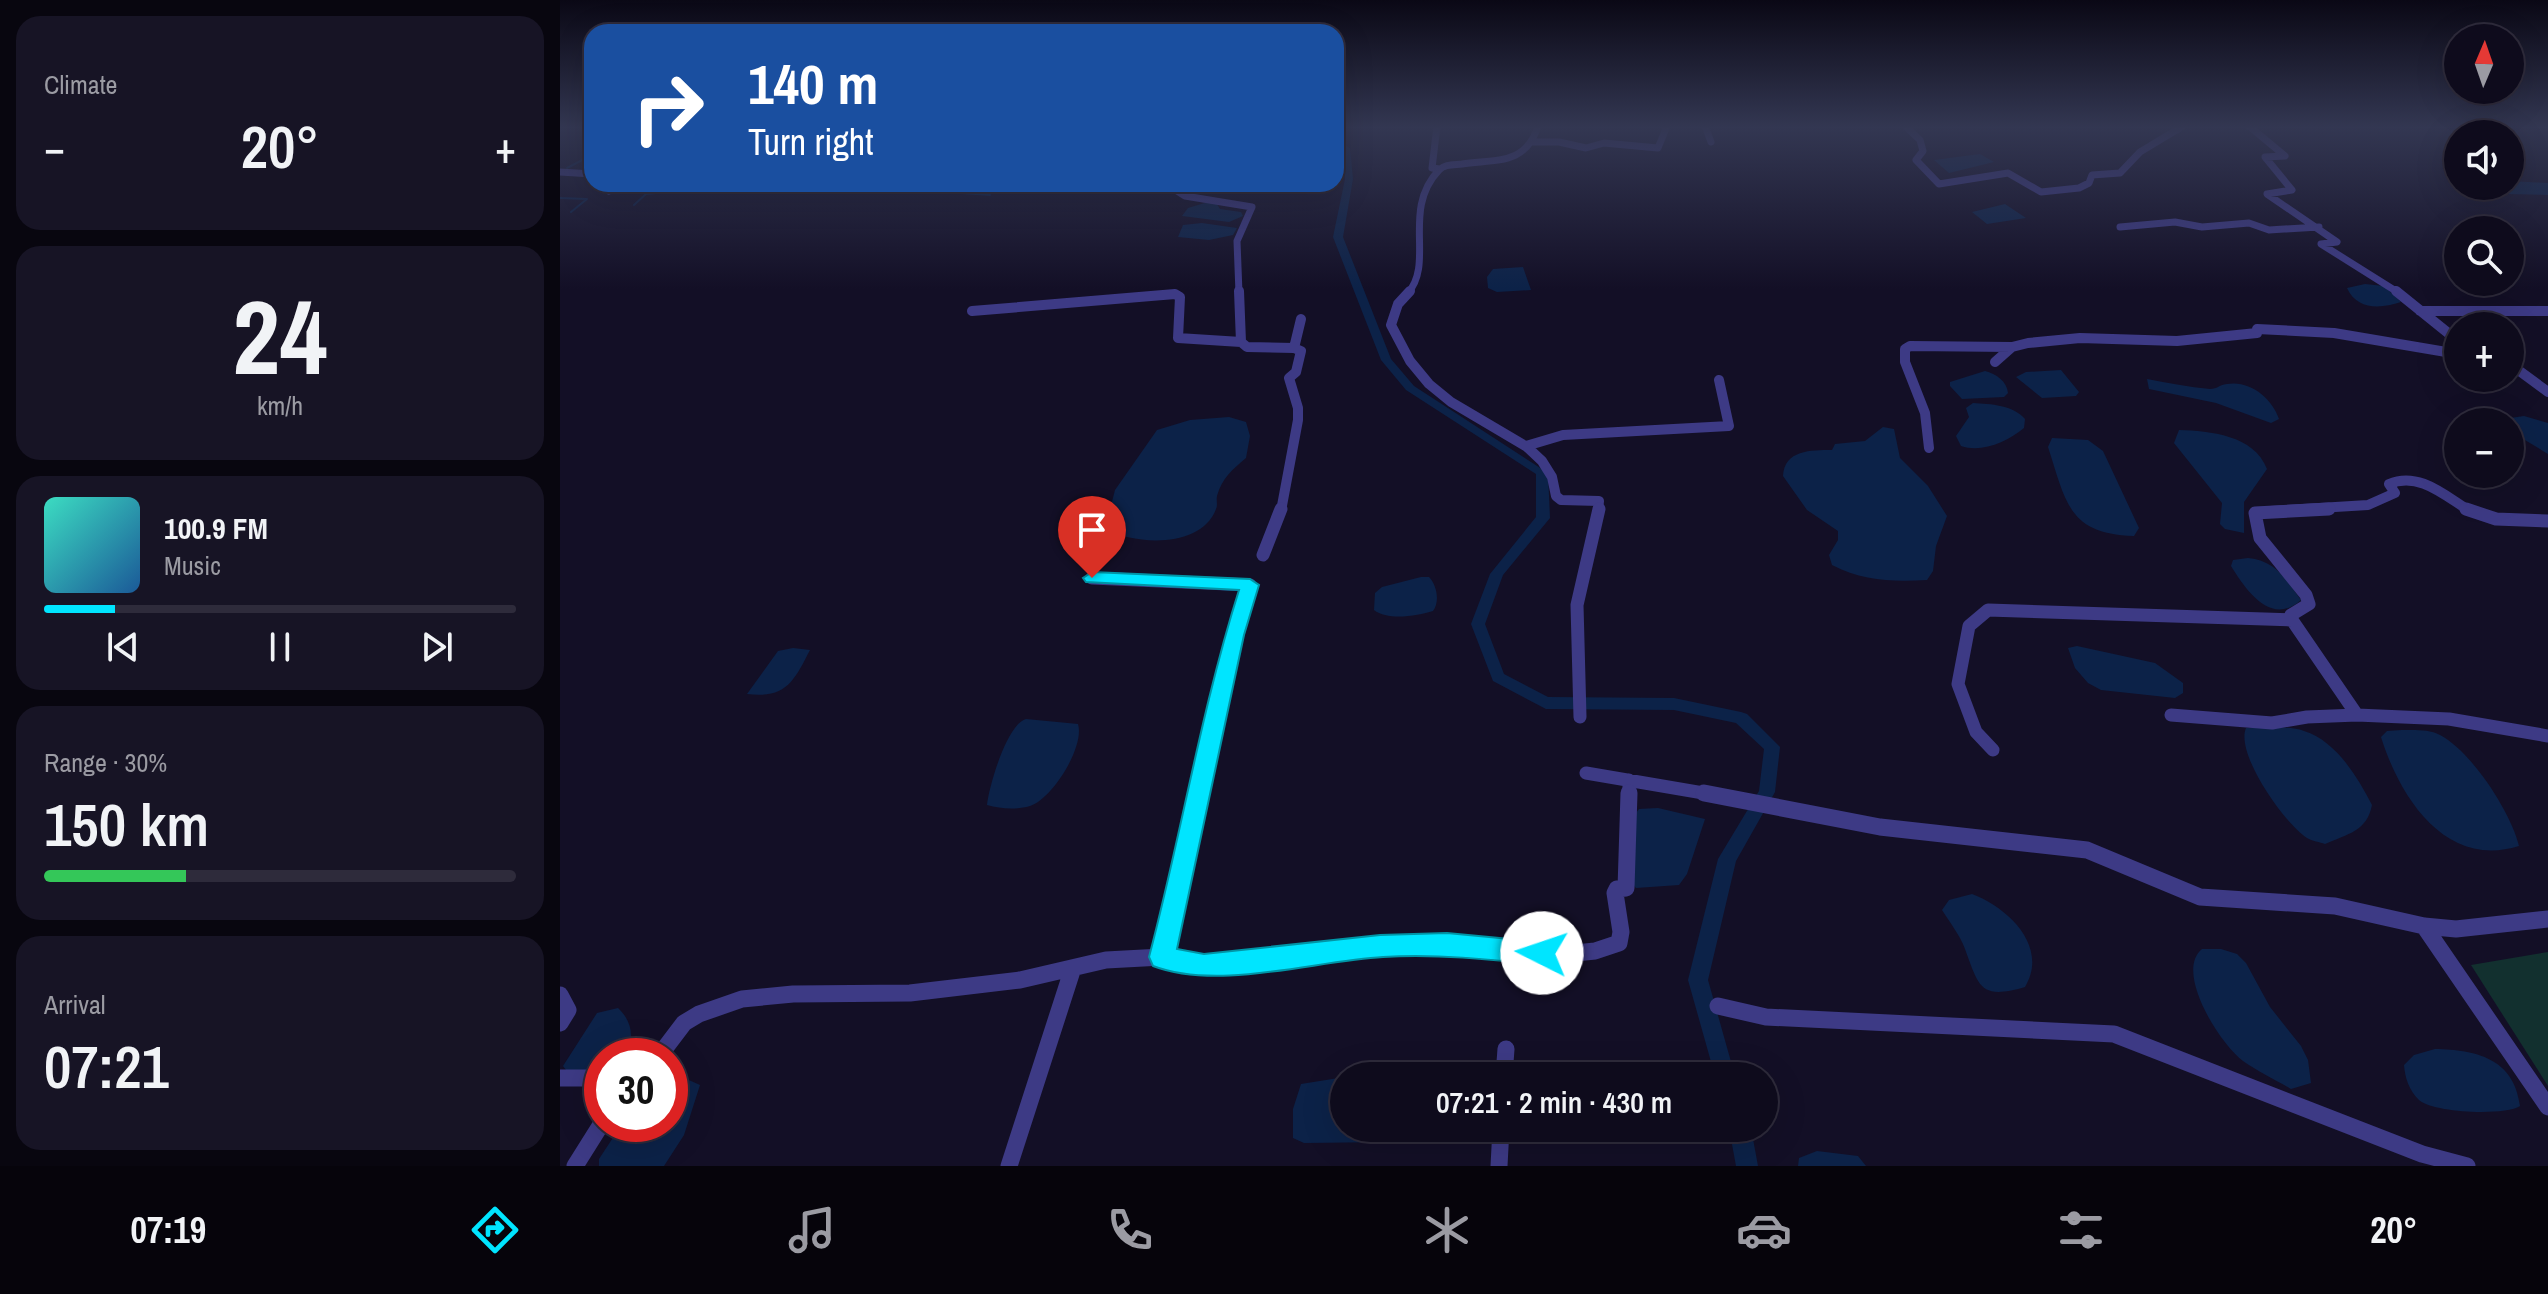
<!DOCTYPE html>
<html lang="en">
<head>
<meta charset="utf-8">
<style>
	:root { --surface:#0e0b1c; --page:#171425; --text:#f1f3f6; --muted:#9b9ba3; --line:#2e2b3b; --accent:#00e5ff }
	body { margin:0; font-family:"Archivo Narrow",sans-serif; background:var(--page); color:var(--text); height:100vh; display:flex; flex-direction:column; font-size:30px; white-space:nowrap }
	* { box-sizing:border-box; margin:0 }
	p { font-size:26px; color:var(--muted) }
	.icon { flex:none; width:44px; height:44px; fill:none; stroke:currentColor; stroke-width:2; stroke-linecap:round; stroke-linejoin:round }
	.map { position:relative; flex:1; overflow:hidden }
	.sheet { display:flex; flex-direction:column; gap:16px; padding:16px; background:#08060f; width:560px }
	.sheet>* { flex:none }
	.banner { position:absolute; left:24px; top:24px; width:760px; height:168px; border-radius:24px; box-shadow:0 8px 32px #0002,0 0 0 2px var(--line); background:#1a4fa0; color:#fff; overflow:hidden }
	.needle { width:52px; rotate:2deg }
	.controls { position:absolute; left:1884px; top:24px; display:grid; gap:16px }
	.controls a { display:grid; place-items:center; width:80px; height:80px; border-radius:50%; background:var(--surface); box-shadow:0 8px 32px #0002,0 0 0 2px var(--line); font-size:40px }
	.speed { position:absolute; left:24px; top:1038px; display:flex; gap:16px; font-size:40px; font-weight:700; text-align:center }
	.speed>* { display:grid; place-content:center; width:104px; height:104px; border-radius:50%; background:var(--surface); box-shadow:0 8px 32px #0002,0 0 0 2px var(--line); line-height:1 }
	.speed .limit { border:12px solid #d22; background:#fff; color:#111 }
	.pin { position:absolute; display:grid; place-items:center; width:68px; height:68px; color:#fff; margin:-82px -34px; border-radius:50% 50% 50% 0; rotate:-45deg; box-shadow:0 0 8px #0007 }
	.pin .icon { rotate:45deg }
	.me { position:absolute; width:88px; margin:-44px; rotate:274deg; stroke-linejoin:round; filter:drop-shadow(0 0 6px #0008) }
	.turn { display:flex; align-items:center; gap:28px; height:168px; padding:0 32px; font-size:36px }
	.turn .icon { width:104px; height:104px; stroke-width:2.5 }
	.turn b { display:block; font-size:56px; line-height:68px }
	.big { font-size:60px; font-weight:600; line-height:1.1 }
	.sheet .card { flex:1; display:flex; flex-direction:column; justify-content:center; gap:12px; min-width:0; padding:0 28px; border-radius:24px; background:var(--page) }
	.sheet .dial { align-items:center; gap:0 }
	.dial b { font-size:104px; line-height:1 }
	.song { display:flex; align-items:center; gap:24px }
	.cover { width:96px; height:96px; border-radius:12px; background:linear-gradient(135deg,hsl(170 70% 55%),hsl(210 70% 35%)) }
	.played { height:8px; border-radius:4px; background:linear-gradient(90deg,var(--accent) 15%,var(--line) 15%) }
	.keys { display:flex; justify-content:space-around; direction:ltr }
	.heat { display:flex; justify-content:space-between; align-items:center; font-size:44px; direction:ltr }
	.charge { height:12px; border-radius:6px; background:linear-gradient(90deg,#34c759 30%,var(--line) 0) }
	.trip { position:absolute; left:770px; top:1062px; width:448px; height:80px; border-radius:40px; background:var(--surface); box-shadow:0 8px 32px #0002,0 0 0 2px var(--line); font-weight:600; line-height:80px; text-align:center }
	.tab-bar { display:flex; height:128px; justify-content:space-around; align-items:center; background:#06040b; color:var(--muted) }
	.tab-bar .icon { width:56px; height:56px }
	.tab-bar .active { color:var(--accent) }
	.tab-bar b { font-size:36px; color:var(--text) }
	main { display:flex; flex:1; min-height:0 }
	.map>svg:first-child { display:block }
	.green { fill:#12302f }
	.water { fill:#0c2248 }
	.lines { fill:none; stroke-linecap:round; stroke-linejoin:round }
	.stream { stroke:#0c2248; stroke-width:2 }
	.canal { fill:#0c2248; fill-rule:evenodd }
	.minor-far3 { stroke:#3d3a85; stroke-width:7 }
	.minor-far2 { stroke:#3d3a85; stroke-width:10 }
	.minor-far1 { stroke:#3d3a85; stroke-width:13 }
	.minor { stroke:#3d3a85; stroke-width:17 }
	.route { fill:#00e5ff; stroke:#0095a6; stroke-width:2 }
</style>
</head>
<body>
<main>
<section class="sheet">
<div class="card"><p>Climate</p>
<div class="heat"><a>−</a><b class="big">20°</b><a>+</a></div>
</div>
<div class="card dial"><b>24</b><p>km/h</p></div>
<div class="card">
<div class="song"><i class="cover"></i><div><b>100.9 FM</b><p>Music</p></div></div>
<div class="played"></div>
<div class="keys"><svg class="icon" aria-label="previous" viewBox="0 0 24 24"><path d="M18 5L8 12l10 7zM5 5v14"/></svg><svg class="icon" aria-label="pause" viewBox="0 0 24 24"><path d="M8 5v14M16 5v14"/></svg><svg class="icon" aria-label="next" viewBox="0 0 24 24"><path d="M6 5l10 7-10 7zM19 5v14"/></svg></div>
</div>
<div class="card"><p>Range · 30%</p><b class="big">150 km</b><div class="charge"></div></div>
<div class="card"><p>Arrival</p><b class="big">07:21</b></div>
</section>
<div class="map">
<svg width="1988" height="1166" viewBox="0 0 1988 1166">
	<rect width="100%" height="100%" fill="#130f26"/>
	<path class="green" d="M 1988,952 L 1988,1086 L 1911,965 Z"/>
	<path class="water" d="M 1420,154 L 1434,162 L 1389,173 L 1374,160 Z
		M 1950,181 L 1988,183 L 1988,195 L 1946,194 L 1933,186 L 1950,186 Z
		M 648,202 L 657,204 L 660,209 L 681,212 L 683,216 L 669,222 L 622,216 L 628,208 Z
		M 1445,204 L 1466,218 L 1427,224 L 1412,212 Z
		M 642,223 L 677,228 L 673,235 L 649,240 L 618,237 L 623,225 Z
		M 963,267 L 971,290 L 937,292 L 928,288 L 927,277 L 933,269 Z
		M 1805,284 L 1824,286 L 1841,302 C 1820,309 1797,310 1787,288 Z
		M 1501,370 L 1519,392 L 1516,396 L 1482,398 L 1456,377 L 1466,372 Z
		M 1425,371 C 1436,374 1447,381 1448,393 L 1444,397 L 1402,399 L 1390,386 L 1390,382 Z
		M 1587,379 C 1608,383 1629,387 1650,389 C 1658,389 1658,385 1667,384 C 1690,380 1712,398 1719,419 L 1711,423 L 1656,403 L 1589,389 Z
		M 1413,403 C 1431,404 1453,405 1465,419 L 1464,428 C 1447,442 1422,453 1401,446 L 1396,436 L 1409,417 L 1406,408 Z
		M 1964,416 L 1988,423 L 1988,454 L 1950,431 L 1950,422 L 1937,420 Z
		M 669,417 L 686,422 L 690,436 L 686,458 C 672,470 662,478 657,496 C 656,500 658,505 656,509 C 641,549 575,545 545,529 L 555,490 L 597,430 L 630,420 Z
		M 1323,427 L 1334,429 L 1340,458 L 1368,486 L 1387,516 L 1376,546 L 1373,571 L 1367,580 C 1333,582 1303,581 1272,565 L 1269,555 L 1278,540 L 1278,531 L 1247,510 L 1223,476 C 1224,450 1251,450 1272,450 L 1275,444 L 1305,441 Z
		M 1619,430 C 1650,431 1694,435 1707,469 L 1684,502 L 1684,533 L 1665,529 L 1660,524 L 1662,503 L 1614,443 Z
		M 1492,438 L 1528,440 L 1543,451 L 1579,528 L 1574,536 C 1508,534 1506,502 1488,447 Z
		M 1688,558 C 1716,561 1725,578 1741,600 C 1711,627 1686,590 1671,566 L 1673,560 Z
		M 861,577 L 869,577 C 877,585 880,602 873,611 C 857,616 828,621 814,610 L 815,593 L 822,587 Z
		M 1517,646 L 1595,663 L 1623,683 L 1623,693 L 1615,698 L 1541,690 L 1528,683 L 1515,668 L 1508,648 Z
		M 233,648 L 250,650 C 234,681 226,699 187,694 L 218,651 Z
		M 466,719 L 518,724 C 525,747 492,799 470,806 C 456,810 441,809 427,805 C 429,786 447,724 466,719 Z
		M 1686,728 C 1703,728 1728,725 1744,731 C 1776,741 1797,776 1812,805 C 1807,831 1788,834 1765,844 C 1760,842 1752,841 1747,838 C 1725,824 1675,754 1686,728 Z
		M 1842,730 C 1854,730 1869,729 1880,735 C 1911,751 1951,812 1959,846 C 1886,869 1840,798 1821,737 L 1827,731 Z
		M 1098,808 L 1145,819 L 1127,874 L 1119,885 L 1076,888 L 1069,880 L 1076,813 L 1079,809 Z
		M 1412,894 C 1449,908 1489,947 1465,987 C 1420,1000 1419,987 1405,949 C 1400,935 1390,923 1382,910 L 1389,900 Z
		M 1642,949 L 1661,949 L 1677,954 L 1686,963 L 1710,1007 L 1741,1046 L 1748,1060 L 1751,1083 L 1731,1089 C 1716,1080 1697,1071 1683,1061 C 1660,1044 1614,972 1642,949 Z
		M 58,1008 C 73,1022 74,1038 66,1056 L 42,1056 L 42,1073 L 6,1070 L 3,1066 L 37,1013 Z
		M 1875,1049 C 1916,1050 1954,1058 1960,1106 C 1944,1116 1874,1113 1859,1100 C 1849,1090 1845,1078 1844,1065 L 1854,1055 Z
		M 810,1073 L 824,1076 L 784,1076 L 784,1128 L 837,1128 L 830,1142 L 744,1143 L 733,1138 L 733,1109 L 741,1084 Z
		M 110,1076 L 122,1077 L 140,1085 L 124,1135 L 104,1166 L 39,1166 L 39,1159 L 62,1124 L 110,1124 Z
		M 1257,1151 L 1298,1156 L 1306,1166 L 1238,1166 L 1239,1158 Z"/>
	<g class="lines">
		<path class="stream" d="M 7,168 L 32,155
			M 0,198 L 27,199 L 11,212
			M 74,205 L 86,194 L 139,189 L 316,187 L 430,195"/>
		<path class="canal" d="M 776,140 L 790,148 L 793,179 L 783,237 L 831,359 L 854,386 L 988,473 L 990,518 L 943,575 L 925,624 L 944,674 L 988,697 L 1114,698 L 1181,712 L 1187,714 L 1220,747 L 1215,792 L 1176,861 L 1148,980 L 1175,1076 L 1155,1076 L 1128,980 L 1158,859 L 1199,791 L 1204,749 L 1176,723 L 1114,710 L 986,709 L 933,681 L 911,624 L 930,574 L 976,517 L 976,474 L 846,390 L 821,360 L 773,237 L 785,179 L 782,149 L 776,145 Z
			M 1169,1128 L 1191,1128 L 1198,1166 L 1176,1166 Z"/>
		<path class="minor-far3" d="M 877,126 L 872,168 L 880,169
			M 1145,126 L 1151,142
			M 1345,126 L 1360,140 L 1363,151 L 1356,160 L 1379,184 L 1448,173 L 1481,192 L 1519,188 L 1529,183 L 1532,175 L 1560,173 L 1580,152 L 1623,126
			M 1689,126 L 1725,156 L 1705,157 L 1732,190 L 1707,194 L 1777,242 L 1761,244 L 1839,293
			M 973,142 L 999,142 L 1026,148 L 1044,143 L 1098,148 L 1107,126
			M 0,172 L 32,174
			M 614,184 L 614,189 L 625,196 L 692,207 L 677,241 L 679,293
			M 49,191 L 61,184
			M 1560,227 L 1615,222 L 1642,227 L 1689,223 L 1709,230 L 1759,227
			M 848,293 C 875,262 841,210 879,170 C 885,164 893,165 902,164 C 937,159 966,165 978,126"/>
		<path class="minor-far2" d="M 679,291 L 681,342 L 687,347 L 734,348 L 741,351 L 736,372 L 729,378 L 738,408 L 738,420 L 721,511
			M 850,291 L 838,304 L 831,325 L 850,361 L 869,384 L 891,402 L 967,447 L 982,461 L 992,477 L 996,496 L 1001,500 L 1039,501 L 1038,511
			M 1836,291 L 1898,341
			M 412,311 L 615,294 L 620,297 L 618,338 L 681,342
			M 1860,311 L 1988,311
			M 734,348 L 741,319
			M 1435,362 L 1452,347 L 1468,343 L 1520,338 L 1617,341 L 1697,333 L 1697,329 L 1774,333 L 1898,354
			M 1950,364 L 1988,392
			M 966,446 L 1003,435 L 1169,426 L 1159,380
			M 1369,448 L 1365,413 L 1345,362 L 1345,349 L 1350,346 L 1452,347
			M 1710,511 L 1808,505 L 1835,493 L 1829,484 C 1859,471 1885,496 1910,511"/>
		<path class="minor-far1" d="M 1769,509 L 1695,513 L 1700,538 L 1746,595 L 1749,604 L 1731,615 L 1732,620 L 1797,715
			M 1906,509 L 1936,519 L 1988,521
			M 703,555 L 721,509
			M 532,578 L 690,585 L 639,795
			M 1611,715 L 1712,723 L 1747,717 L 1797,715 L 1889,719 L 1988,736
			M 1020,717 L 1017,605 L 1039,509
			M 1433,750 L 1416,732 L 1398,684 L 1409,626 L 1428,610 L 1732,620
			M 1026,773 L 1155,795
			M 1069,795 L 1069,780"/>
		<path class="minor" d="M 1144,793 L 1320,827 L 1527,850 L 1640,897 L 1775,906 L 1864,926 L 1896,929 L 1988,919
			M 1864,926 L 1988,1107
			M 602,957 L 639,793
			M 0,995 L 8,1010 L 0,1023
			M 1158,1006 L 1206,1017 L 1554,1034 L 1862,1154 L 1907,1166
			M 99,1056 L 124,1023 L 139,1014 L 182,999 L 233,994 L 350,993 L 460,980 L 546,960 L 602,957 L 644,966 L 820,946 L 887,944 L 1006,954 L 1035,951 L 1059,943 L 1061,932 L 1055,893 L 1057,889 L 1066,888 L 1069,793
			M 944,1076 L 946,1049
			M 0,1078 L 42,1078
			M 15,1166 L 42,1123
			M 449,1166 L 513,968
			M 939,1166 L 941,1128"/>
	</g>
	<linearGradient id="sky" x2="0" y2="1"><stop stop-color="#0a0815"/><stop offset="0.44" stop-color="#333752"/><stop offset="1" stop-color="#333752" stop-opacity="0"/></linearGradient>
	<rect width="1988" height="289" fill="url(#sky)"/>
	<path class="route" d="M 532,572 L 690,579 L 699,585 L 684,635 L 617,949 L 644,954 L 820,935 L 887,933 L 982,942 L 990,945 L 994,953 L 990,961 L 982,965 C 928,959 877,954 823,957 C 753,961 659,991 593,966 L 589,957 C 621,836 641,710 679,590 L 526,582 L 523,578 Z"/>
</svg>
<div class="controls">
<a><svg class="needle" viewBox="-14 -14 28 28"><path d="M0-13l5 13h-10z" fill="#e53935"/><path d="M0 13l5-13h-10z" fill="#9b9ba3"/></svg></a>
<a><svg class="icon" aria-label="sound" viewBox="0 0 24 24"><path d="M4 9h4l5-4v14l-5-4H4zM17 9q2 3 0 6"/></svg></a>
<a><svg class="icon" aria-label="search" viewBox="0 0 24 24"><circle cx="10" cy="10" r="6"/><path d="M15 15l6 6"/></svg></a>
<a>+</a>
<a>−</a>
</div>
<div class="speed"><div class="limit">30</div></div>
<div class="pin" style="left:532px;top:578px;background:#d93025"><svg class="icon" aria-label="arrive" viewBox="0 0 24 24"><path d="M6 21V4h12l-3 4 3 4H6"/></svg></div>
<svg class="me" style="left:982px;top:953px" viewBox="-20 -20 40 40"><circle r="19" fill="#fff"/><path d="M0-13L10 11 0 6-10 11z" fill="#00e5ff"/></svg>
<div class="trip">07:21 · 2 min · 430 m</div>
<div class="banner">
<div class="turn"><svg class="icon" aria-label="right" viewBox="0 0 24 24"><path d="M7 20v-9h11M14 6l5 5-5 5"/></svg><div><b>140 m</b>Turn right</div></div>
</div>
</div>
</main>
<nav class="tab-bar">
<b>07:19</b>
<svg class="icon active" aria-label="directions" viewBox="0 0 24 24"><path d="M12 3l9 9-9 9-9-9zM9 14v-3h6M13 9l2 2-2 2"/></svg>
<svg class="icon" aria-label="music" viewBox="0 0 24 24"><path d="M9 18V5l10-2v13"/><circle cx="6" cy="18" r="3"/><circle cx="16" cy="16" r="3"/></svg>
<svg class="icon" aria-label="phone" viewBox="0 0 24 24"><path d="M5 4h4l2 5-3 2q2 4 5 5l2-3 5 2v4C11 20 4 13 5 4z"/></svg>
<svg class="icon" aria-label="climate" viewBox="0 0 24 24"><path d="M12 3v18M4 7l16 10M4 17L20 7"/></svg>
<svg class="icon" aria-label="car" viewBox="0 0 24 24"><path d="M5 17H2v-5l4-1 3-4h7l3 4 3 1v5h-3M9 17h6M6 11h13"/><circle cx="7" cy="17" r="2"/><circle cx="17" cy="17" r="2"/></svg>
<svg class="icon" aria-label="filters" viewBox="0 0 24 24"><path d="M4 7h16M4 17h16"/><circle cx="9" cy="7" r="2"/><circle cx="15" cy="17" r="2"/></svg>
<b>20°</b>
</nav>
</body>
</html>
